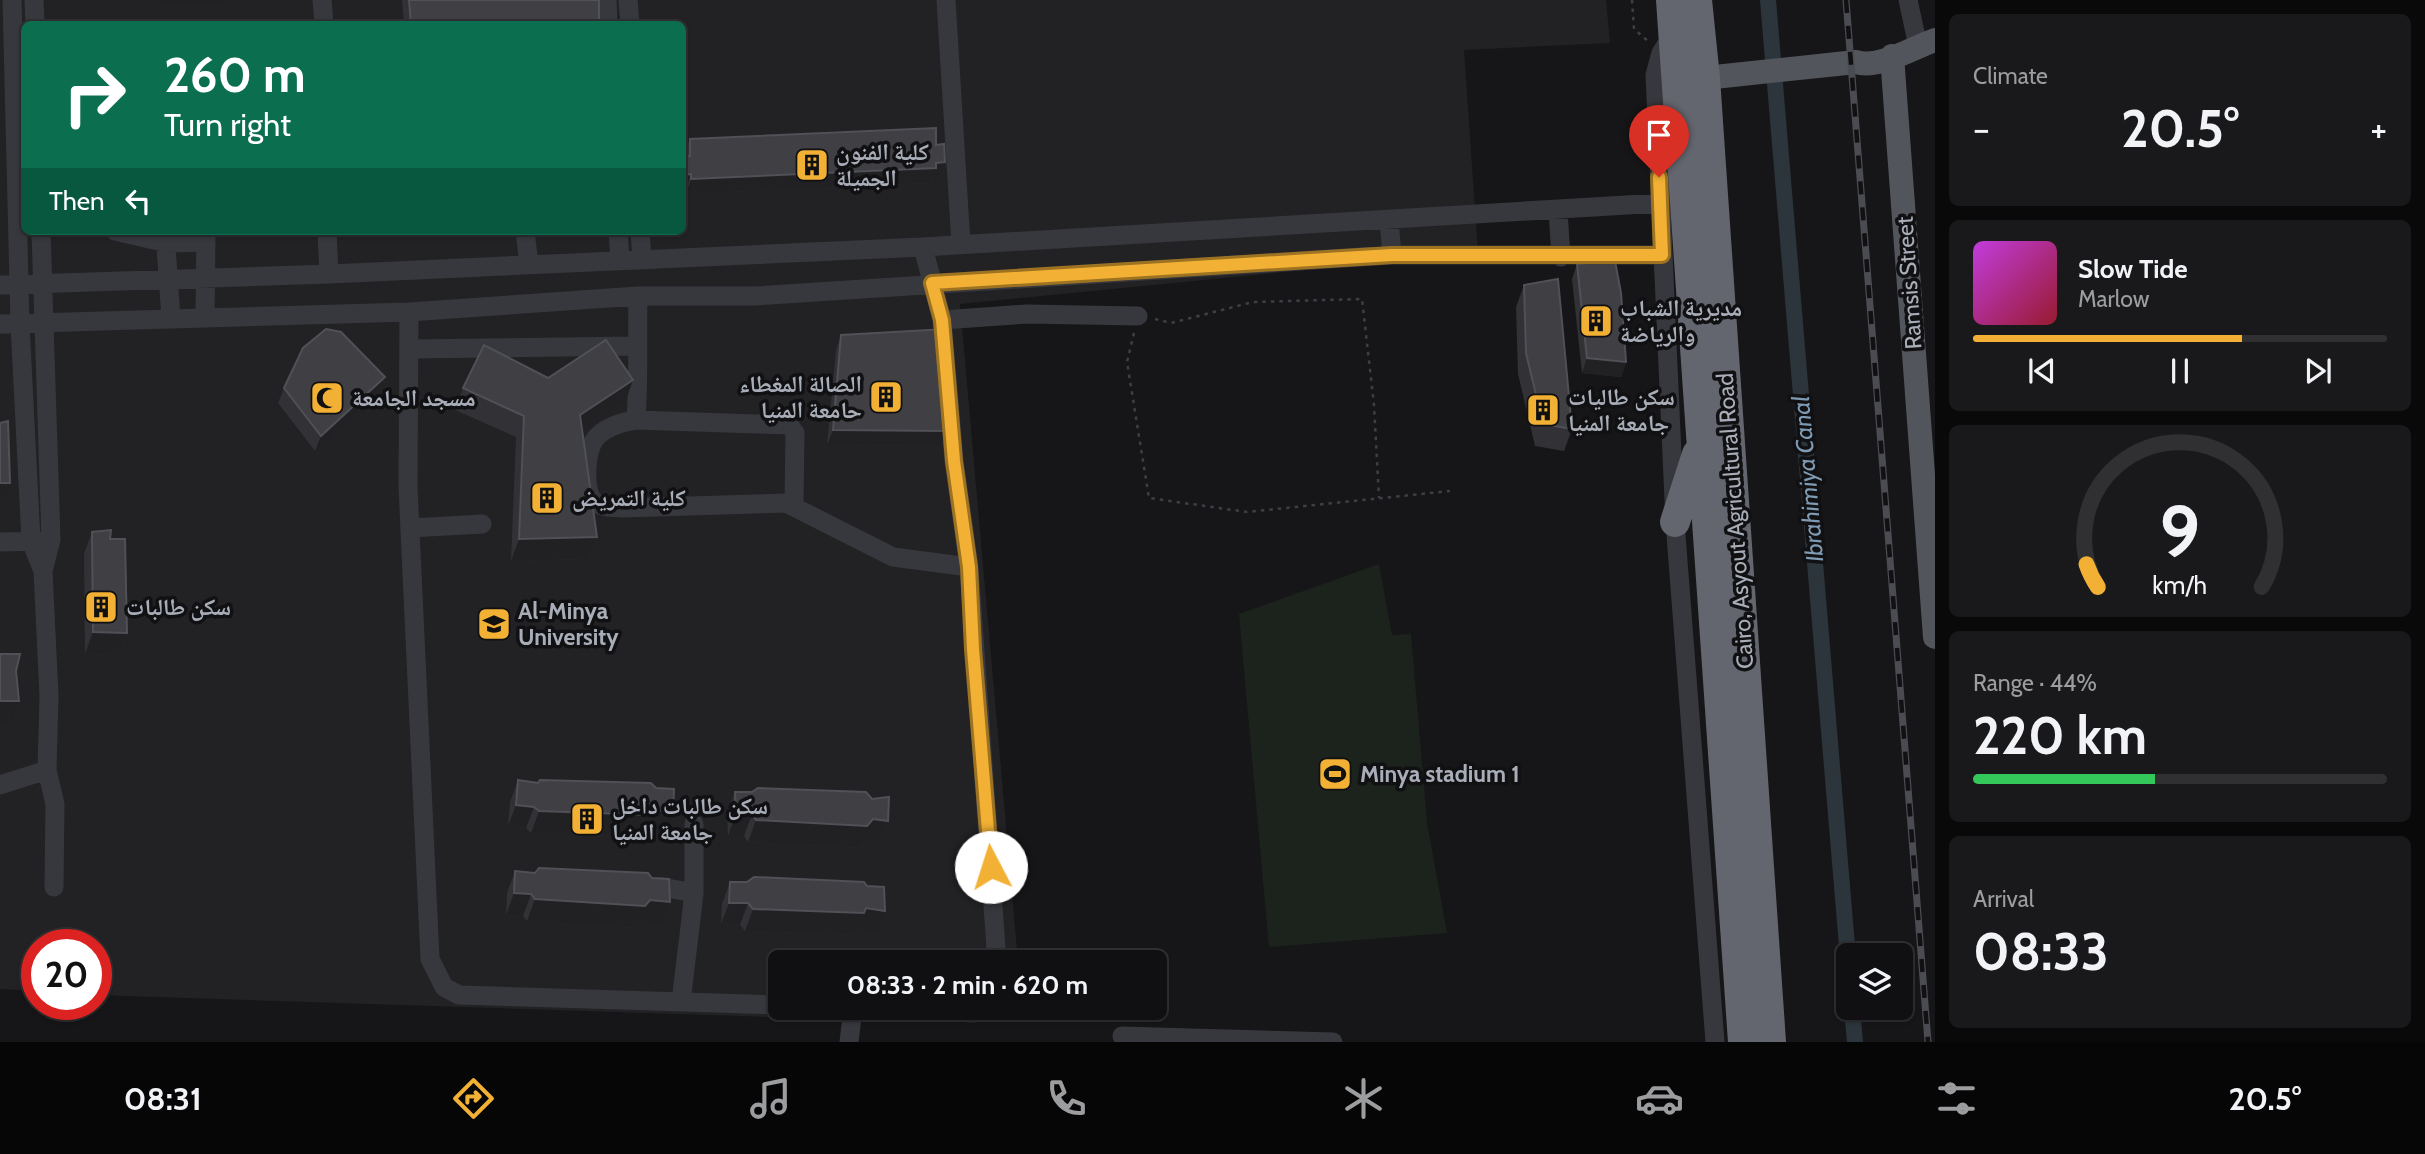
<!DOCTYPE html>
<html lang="en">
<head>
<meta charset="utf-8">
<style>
	:root { --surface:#101012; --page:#19191b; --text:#f1f3f6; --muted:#9c9d9f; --line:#303032; --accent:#f2b134 }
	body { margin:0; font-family:Cabin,"Noto Naskh Arabic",sans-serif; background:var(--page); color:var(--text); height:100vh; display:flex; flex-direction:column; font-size:26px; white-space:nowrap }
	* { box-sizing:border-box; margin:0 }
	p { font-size:23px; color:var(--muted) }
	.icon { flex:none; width:38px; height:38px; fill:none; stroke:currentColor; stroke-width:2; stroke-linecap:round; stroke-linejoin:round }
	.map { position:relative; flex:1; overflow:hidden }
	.sheet { display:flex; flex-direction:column; gap:14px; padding:14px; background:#09090a; width:490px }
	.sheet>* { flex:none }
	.top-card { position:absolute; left:21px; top:21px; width:665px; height:214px; border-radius:10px; box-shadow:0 2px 5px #0004,0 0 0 2px var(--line); background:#0b6e4f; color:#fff; overflow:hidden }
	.fabs { position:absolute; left:1836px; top:943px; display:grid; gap:14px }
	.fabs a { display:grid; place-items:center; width:77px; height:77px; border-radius:10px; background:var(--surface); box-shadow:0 2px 5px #0004,0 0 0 2px var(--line); font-size:35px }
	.speed { position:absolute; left:21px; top:929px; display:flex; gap:14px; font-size:35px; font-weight:700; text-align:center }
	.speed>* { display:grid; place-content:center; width:91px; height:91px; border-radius:50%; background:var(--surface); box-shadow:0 2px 5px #0004,0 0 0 2px var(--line); line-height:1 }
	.speed .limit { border:10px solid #d22; background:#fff; color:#111 }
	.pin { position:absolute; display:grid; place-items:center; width:60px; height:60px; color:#fff; margin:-72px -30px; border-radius:50% 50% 50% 0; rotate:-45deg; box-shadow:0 0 7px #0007 }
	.pin .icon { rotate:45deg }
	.me { position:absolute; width:77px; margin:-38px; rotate:355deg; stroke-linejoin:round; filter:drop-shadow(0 0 5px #0008) }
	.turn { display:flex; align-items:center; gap:24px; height:147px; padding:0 28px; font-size:32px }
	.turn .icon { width:91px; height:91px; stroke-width:2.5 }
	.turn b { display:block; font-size:49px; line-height:60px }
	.then { display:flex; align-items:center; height:66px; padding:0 28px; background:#0003; gap:14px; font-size:26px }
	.big { font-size:52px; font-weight:700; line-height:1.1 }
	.sheet .card { flex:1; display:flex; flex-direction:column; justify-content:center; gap:10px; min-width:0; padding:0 24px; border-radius:10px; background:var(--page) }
	.sheet .dial { align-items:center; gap:0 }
	.dial svg { height:182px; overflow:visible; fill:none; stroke:var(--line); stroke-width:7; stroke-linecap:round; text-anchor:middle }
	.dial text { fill:var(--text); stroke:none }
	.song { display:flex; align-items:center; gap:21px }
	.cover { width:84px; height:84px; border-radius:10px; background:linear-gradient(135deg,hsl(290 70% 55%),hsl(350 70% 35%)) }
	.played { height:7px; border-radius:4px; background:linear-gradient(90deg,var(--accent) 65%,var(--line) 65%) }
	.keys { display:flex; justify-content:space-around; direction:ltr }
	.heat { display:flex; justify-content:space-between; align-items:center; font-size:38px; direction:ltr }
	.charge { height:10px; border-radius:5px; background:linear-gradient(90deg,#34c759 44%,var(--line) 0) }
	.trip { position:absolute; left:768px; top:950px; width:399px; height:70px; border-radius:10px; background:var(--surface); box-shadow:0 2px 5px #0004,0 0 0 2px var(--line); font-weight:700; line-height:70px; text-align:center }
	.menu { display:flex; height:112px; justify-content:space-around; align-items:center; background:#060607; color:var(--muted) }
	.menu .icon { width:49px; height:49px }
	.menu .selected { color:var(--accent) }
	.menu b { font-size:32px; color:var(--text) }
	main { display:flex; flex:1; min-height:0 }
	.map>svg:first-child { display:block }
	.built { fill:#222225; fill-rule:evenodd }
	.green { fill:#1c231d }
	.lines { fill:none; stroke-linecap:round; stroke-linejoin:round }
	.canal { stroke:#2c353c; stroke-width:16 }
	.path { stroke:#3d3f44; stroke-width:2.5; stroke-dasharray:3.5 5; stroke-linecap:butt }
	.minor { stroke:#37383d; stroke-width:19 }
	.major { stroke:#53555c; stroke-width:24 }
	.highway { stroke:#63666e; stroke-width:30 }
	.rail-casing { stroke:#4a4c52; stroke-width:7 }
	.rail { stroke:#111113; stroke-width:4.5; stroke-dasharray:13; stroke-linecap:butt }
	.wall { fill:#323236 }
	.shaded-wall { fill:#212124 }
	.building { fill:#3f3f44; stroke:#4f5156; stroke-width:2 }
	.route-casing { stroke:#9d7322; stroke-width:18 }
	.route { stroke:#f2b134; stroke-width:12 }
	.labels { text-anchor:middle; stroke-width:7; stroke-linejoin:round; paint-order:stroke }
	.poi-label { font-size:23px; font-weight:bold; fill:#a8adb8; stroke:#111113; text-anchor:start }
	.street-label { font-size:23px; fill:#a8adb8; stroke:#111113 }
	.water-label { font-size:24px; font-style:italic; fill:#7f9bb3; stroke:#111113 }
</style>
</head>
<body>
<main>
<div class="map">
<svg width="1935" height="1042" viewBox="0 0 1935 1042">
	<rect width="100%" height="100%" fill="#161618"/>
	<path class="built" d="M 0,0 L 1606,0 L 1610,43 L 1464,50 L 1478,253 L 960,304 L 1018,962 L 780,962 L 780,1008 L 1022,1008 L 1023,1022 L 895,1021 L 96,995 L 96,945 L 37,945 L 37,991 L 0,989 ZM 24,24 L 682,24 L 682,231 L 24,231 Z"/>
	<path class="green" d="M 1379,564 L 1392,635 L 1411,634 L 1427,823 L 1447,933 L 1269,947 L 1239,614 Z"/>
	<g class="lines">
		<path class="canal" d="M 1768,0 L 1848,958
			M 1852,1008 L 1855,1042"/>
		<path class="path" d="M 1632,0 L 1634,29 L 1649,42
			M 1155,319 L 1171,323 L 1253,302 L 1362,299 L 1374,405 L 1379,498
			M 1134,333 L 1127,362 L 1149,498 L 1247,512 L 1450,491"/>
		<path class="minor" d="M 12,0 L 20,324 L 31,541 L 43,571
			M 34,0 L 35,24
			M 322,0 L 324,24
			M 607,0 L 608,24
			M 628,0 L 630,24
			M 946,0 L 961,244
			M 1908,0 L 1918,46
			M 1673,34 L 1661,53 L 1655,75 L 1675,522 L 1715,1042
			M 1558,211 L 1561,257
			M 1389,220 L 1392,255
			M 41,231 L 51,540 L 43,571 L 49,696 L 47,770 L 55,804 L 54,887
			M 115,231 L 167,243 L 205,242
			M 327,231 L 329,274
			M 525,231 L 529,265
			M 618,231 L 620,260
			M 640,231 L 642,259
			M 165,232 L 171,318
			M 923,247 L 942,320 L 954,461 L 969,567 L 997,962
			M 0,285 L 329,274 L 923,247 L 1660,203
			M 638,296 C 637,338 639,378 636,420 C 622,422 601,428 593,442 C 586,455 583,491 594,501 C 601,508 611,507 621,508 L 786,503 L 893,557 L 969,567
			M 409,312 L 408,487 L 430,959 L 444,987 L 459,995 L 780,1005
			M 205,316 L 206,232
			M 942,320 L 1027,314 L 1138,316
			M 0,324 L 409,312 L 638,296 L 755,296 L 1392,255 L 1662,255
			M 409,349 L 636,346
			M 636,420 L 789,425 L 795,433 L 794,504
			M 410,528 L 482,524
			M 0,542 L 43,541
			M 0,785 L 47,770
			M 662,887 L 694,893
			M 681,1002 L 694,893 L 694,824
			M 855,1008 L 974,1013 L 986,1008
			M 1122,1036 L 1333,1042
			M 849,1042 L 853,1008"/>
		<path class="major" d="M 1892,56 L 1935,637
			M 1705,78 L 1856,62 C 1879,69 1912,48 1935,40"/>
		<path class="highway" d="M 1671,0 L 1743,1042
			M 1697,0 L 1705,78 L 1771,1042
			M 1675,522 L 1697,454"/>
		<defs>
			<path id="rail" d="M 1846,0 L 1928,1042"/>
		</defs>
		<use href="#rail" class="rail-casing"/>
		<use href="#rail" class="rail"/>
	</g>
	<path class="wall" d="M 402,0 L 599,0 L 599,24 L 404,24 Z
		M 690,139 L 939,177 L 932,177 L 930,183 L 686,194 L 686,189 L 682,190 L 682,158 Z
		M 1577,264 L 1626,362 L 1621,377 L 1582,373 L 1572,279 Z
		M 1524,285 L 1572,429 L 1564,451 L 1535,446 L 1518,374 L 1516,307 Z
		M 841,335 L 942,446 L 827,445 L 836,350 Z
		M 385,377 L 380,392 L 315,451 L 278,403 L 284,388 Z
		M 548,378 L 633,380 L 625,402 L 582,430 L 597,537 L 589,559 L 511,561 L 516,437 L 455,410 L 463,388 Z
		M 92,532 L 110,539 L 127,633 L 119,655 L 85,654 L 84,554 Z
		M 518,780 L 665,834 L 647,832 L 644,837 L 531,833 L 526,828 L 508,826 L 510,802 Z
		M 735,792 L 888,821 L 880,843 L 866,841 L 859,848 L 748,842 L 744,836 L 728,836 L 727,813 Z
		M 515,871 L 662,924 L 642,922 L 637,928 L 527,921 L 523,916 L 506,915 L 507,893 Z
		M 730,882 L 877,933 L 858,930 L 856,935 L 745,931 L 740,925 L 721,924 L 722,904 Z"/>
	<path class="shaded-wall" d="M 161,0 L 225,0 L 224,1 L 160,3 Z
		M 945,162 L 939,177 L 932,177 L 930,183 L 686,194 L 691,179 Z
		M 691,174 L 686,189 L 682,190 L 682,180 L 684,175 Z
		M 1587,358 L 1626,362 L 1621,377 L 1582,373 Z
		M 385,377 L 380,392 L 315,451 L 321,436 Z
		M 633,380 L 625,402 L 572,437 L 580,415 Z
		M 833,430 L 947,431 L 942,446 L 827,445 Z
		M 0,483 L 10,483 L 4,498 L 0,498 Z
		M 597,537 L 589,559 L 511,561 L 519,539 Z
		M 93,632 L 127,633 L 119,655 L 85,654 Z
		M 0,701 L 19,701 L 11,722 L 0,723 Z
		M 516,805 L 534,807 L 526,828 L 508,826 Z
		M 655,810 L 673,812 L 665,834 L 647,832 L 644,837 L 531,833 L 539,811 Z
		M 736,814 L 752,814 L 744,836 L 728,836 Z
		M 873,819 L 888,821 L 880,843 L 866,841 L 859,848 L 748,842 L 756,820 Z
		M 514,893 L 531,894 L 523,916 L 506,915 Z
		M 535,899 L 650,900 L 670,902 L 662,924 L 642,922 L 637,928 L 527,921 Z
		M 729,903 L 748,903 L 740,925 L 721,924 Z
		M 866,908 L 885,911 L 877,933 L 858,930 L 856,935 L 745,931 L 753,909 Z"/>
	<path class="building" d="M 409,0 L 599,0 L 599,24 L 411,24 Z
		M 279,20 L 280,24 L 160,24 Z
		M 936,128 L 936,145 L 944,144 L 945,162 L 936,163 L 936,168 L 691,179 L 691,174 L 684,175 L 683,156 L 690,156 L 690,139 Z
		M 1615,261 L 1621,293 L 1626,362 L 1587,358 L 1577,264 Z
		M 1558,279 L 1572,429 L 1543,424 L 1526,353 L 1524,285 Z
		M 326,329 L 341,332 L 385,377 L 321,436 L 284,388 L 303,348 Z
		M 946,329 L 947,431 L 833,430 L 841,335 Z
		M 606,340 L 633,380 L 580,415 L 597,537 L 519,539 L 524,416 L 463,388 L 484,345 L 548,378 Z
		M 8,421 L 10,483 L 0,483 L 0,423 Z
		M 111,530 L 110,539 L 125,539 L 127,633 L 93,632 L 92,532 Z
		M 0,654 L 20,654 L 16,671 L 19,701 L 0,701 Z
		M 518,780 L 538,783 L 540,780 L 651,783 L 656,788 L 674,789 L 673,812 L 655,810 L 652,815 L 539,811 L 534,807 L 516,805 Z
		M 758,788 L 866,792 L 872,799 L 889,797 L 888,821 L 873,819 L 867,826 L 756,820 L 752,814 L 736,814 L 735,792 L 752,792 Z
		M 539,868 L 648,873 L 652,878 L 669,879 L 670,902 L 650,900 L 645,906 L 535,899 L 531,894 L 514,893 L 515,871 L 535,873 Z
		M 754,877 L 864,882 L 867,886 L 884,887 L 885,911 L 866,908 L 864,913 L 753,909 L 748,903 L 729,903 L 730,882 L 747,882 Z"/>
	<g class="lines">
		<defs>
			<path id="route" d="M 991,867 L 973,649 L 969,567 L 954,461 L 942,320 L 932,283 L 1392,255 L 1662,255 L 1659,177"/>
		</defs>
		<use href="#route" class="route-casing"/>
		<use href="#route" class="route"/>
	</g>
	<defs>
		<symbol id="building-square" viewBox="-11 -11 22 22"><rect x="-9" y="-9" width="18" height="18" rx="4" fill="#f2b134" stroke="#111113"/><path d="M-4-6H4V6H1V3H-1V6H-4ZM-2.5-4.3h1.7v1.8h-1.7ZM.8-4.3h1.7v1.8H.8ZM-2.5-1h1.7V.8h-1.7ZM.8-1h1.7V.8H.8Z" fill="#111"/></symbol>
		<symbol id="mosque-square" viewBox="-11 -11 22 22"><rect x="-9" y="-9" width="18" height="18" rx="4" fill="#f2b134" stroke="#111113"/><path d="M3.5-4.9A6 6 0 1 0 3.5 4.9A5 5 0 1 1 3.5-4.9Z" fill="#111"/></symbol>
		<symbol id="university-square" viewBox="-11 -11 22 22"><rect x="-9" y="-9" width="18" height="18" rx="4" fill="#f2b134" stroke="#111113"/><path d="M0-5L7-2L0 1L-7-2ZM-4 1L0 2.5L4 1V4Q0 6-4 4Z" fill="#111"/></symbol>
		<symbol id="stadium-square" viewBox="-11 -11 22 22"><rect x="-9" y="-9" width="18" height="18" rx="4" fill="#f2b134" stroke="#111113"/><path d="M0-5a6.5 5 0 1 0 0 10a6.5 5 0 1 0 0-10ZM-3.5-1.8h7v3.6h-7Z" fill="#111"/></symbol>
	</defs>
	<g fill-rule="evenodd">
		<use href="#building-square" x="793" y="146" width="38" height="38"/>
		<use href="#building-square" x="1577" y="302" width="38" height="38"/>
		<use href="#building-square" x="867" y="378" width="38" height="38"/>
		<use href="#mosque-square" x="308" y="379" width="38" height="38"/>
		<use href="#building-square" x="1524" y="391" width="38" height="38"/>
		<use href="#building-square" x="528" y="479" width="38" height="38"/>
		<use href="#building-square" x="82" y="588" width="38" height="38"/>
		<use href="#university-square" x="475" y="605" width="38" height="38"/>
		<use href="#stadium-square" x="1316" y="755" width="38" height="38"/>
		<use href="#building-square" x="568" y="800" width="38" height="38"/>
	</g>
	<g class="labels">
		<g class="poi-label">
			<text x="836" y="160">كلية الفنون<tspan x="836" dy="26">الجميلة</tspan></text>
			<text x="1620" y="316">مديرية الشباب<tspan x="1620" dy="26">والرياضة</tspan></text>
			<text x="862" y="392" text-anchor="end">الصالة المغطاء<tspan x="862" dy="26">حامعة المنيا</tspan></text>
			<text x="1568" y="405">سكن طاليات<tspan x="1568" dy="26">جامعة المنيا</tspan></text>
			<text x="352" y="406">مسجد الجامعة</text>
			<text x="572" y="506">كلية التمريض</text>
			<text x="126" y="615">سكن طالبات</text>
			<text x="518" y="619">Al-Minya<tspan x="518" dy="26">University</tspan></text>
			<text x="1360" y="782">Minya stadium 1</text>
			<text x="612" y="814">سكن طالبات داخل<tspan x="612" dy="26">جامعة المنيا</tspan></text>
		</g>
		<g class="street-label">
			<text transform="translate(1909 283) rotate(-94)" y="8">Ramsis Street</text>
			<text transform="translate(1735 521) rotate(-94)" y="8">Cairo, Asyout Agricultural Road</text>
		</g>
		<g class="water-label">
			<text transform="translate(1808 479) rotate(-95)" y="8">Ibrahimiya Canal</text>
		</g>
	</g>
</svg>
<div class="fabs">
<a><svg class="icon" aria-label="layers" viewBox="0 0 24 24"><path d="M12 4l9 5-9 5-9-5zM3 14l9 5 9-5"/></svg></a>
</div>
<div class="speed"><div class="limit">20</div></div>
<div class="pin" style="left:1659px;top:177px;background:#d93025"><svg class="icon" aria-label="arrive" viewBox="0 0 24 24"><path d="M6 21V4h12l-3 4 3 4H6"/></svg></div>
<svg class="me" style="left:991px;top:867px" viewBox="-20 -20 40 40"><circle r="19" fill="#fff"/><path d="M0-13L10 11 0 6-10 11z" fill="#f2b134"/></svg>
<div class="trip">08:33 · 2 min · 620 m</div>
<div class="top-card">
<div class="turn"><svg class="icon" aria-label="right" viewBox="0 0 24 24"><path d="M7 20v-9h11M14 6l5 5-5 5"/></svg><div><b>260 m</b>Turn right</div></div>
<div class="then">Then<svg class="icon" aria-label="left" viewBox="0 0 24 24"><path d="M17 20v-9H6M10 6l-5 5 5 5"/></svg></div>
</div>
</div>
<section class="sheet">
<div class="card"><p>Climate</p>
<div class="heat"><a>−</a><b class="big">20.5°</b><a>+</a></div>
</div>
<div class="card">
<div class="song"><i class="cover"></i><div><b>Slow Tide</b><p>Marlow</p></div></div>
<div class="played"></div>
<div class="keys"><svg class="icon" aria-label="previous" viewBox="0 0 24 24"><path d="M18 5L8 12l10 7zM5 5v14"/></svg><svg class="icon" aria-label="pause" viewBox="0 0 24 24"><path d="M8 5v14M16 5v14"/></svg><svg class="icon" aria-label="next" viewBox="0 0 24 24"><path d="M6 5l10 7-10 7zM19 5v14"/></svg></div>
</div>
<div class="card dial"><svg viewBox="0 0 100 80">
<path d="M14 69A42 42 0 1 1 86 69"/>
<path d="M14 69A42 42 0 0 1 9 59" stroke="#f2b134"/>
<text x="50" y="56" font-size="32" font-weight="700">9</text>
<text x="50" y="72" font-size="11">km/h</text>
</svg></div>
<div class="card"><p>Range · 44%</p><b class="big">220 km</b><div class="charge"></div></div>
<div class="card"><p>Arrival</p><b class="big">08:33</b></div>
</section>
</main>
<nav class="menu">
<b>08:31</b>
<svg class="icon selected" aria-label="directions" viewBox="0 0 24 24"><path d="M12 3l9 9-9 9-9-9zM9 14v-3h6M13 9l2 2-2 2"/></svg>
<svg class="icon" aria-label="music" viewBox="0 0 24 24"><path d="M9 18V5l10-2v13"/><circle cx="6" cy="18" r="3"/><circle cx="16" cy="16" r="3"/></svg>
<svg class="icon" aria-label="phone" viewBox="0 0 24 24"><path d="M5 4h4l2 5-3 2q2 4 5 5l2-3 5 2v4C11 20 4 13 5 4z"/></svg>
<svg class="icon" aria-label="climate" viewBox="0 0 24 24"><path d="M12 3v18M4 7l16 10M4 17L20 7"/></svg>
<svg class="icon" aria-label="car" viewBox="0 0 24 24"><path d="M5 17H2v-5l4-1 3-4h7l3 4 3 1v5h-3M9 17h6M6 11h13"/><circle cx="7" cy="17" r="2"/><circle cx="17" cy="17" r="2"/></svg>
<svg class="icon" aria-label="filters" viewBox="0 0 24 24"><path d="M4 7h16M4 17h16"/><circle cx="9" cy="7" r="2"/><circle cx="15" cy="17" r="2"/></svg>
<b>20.5°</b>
</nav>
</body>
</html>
